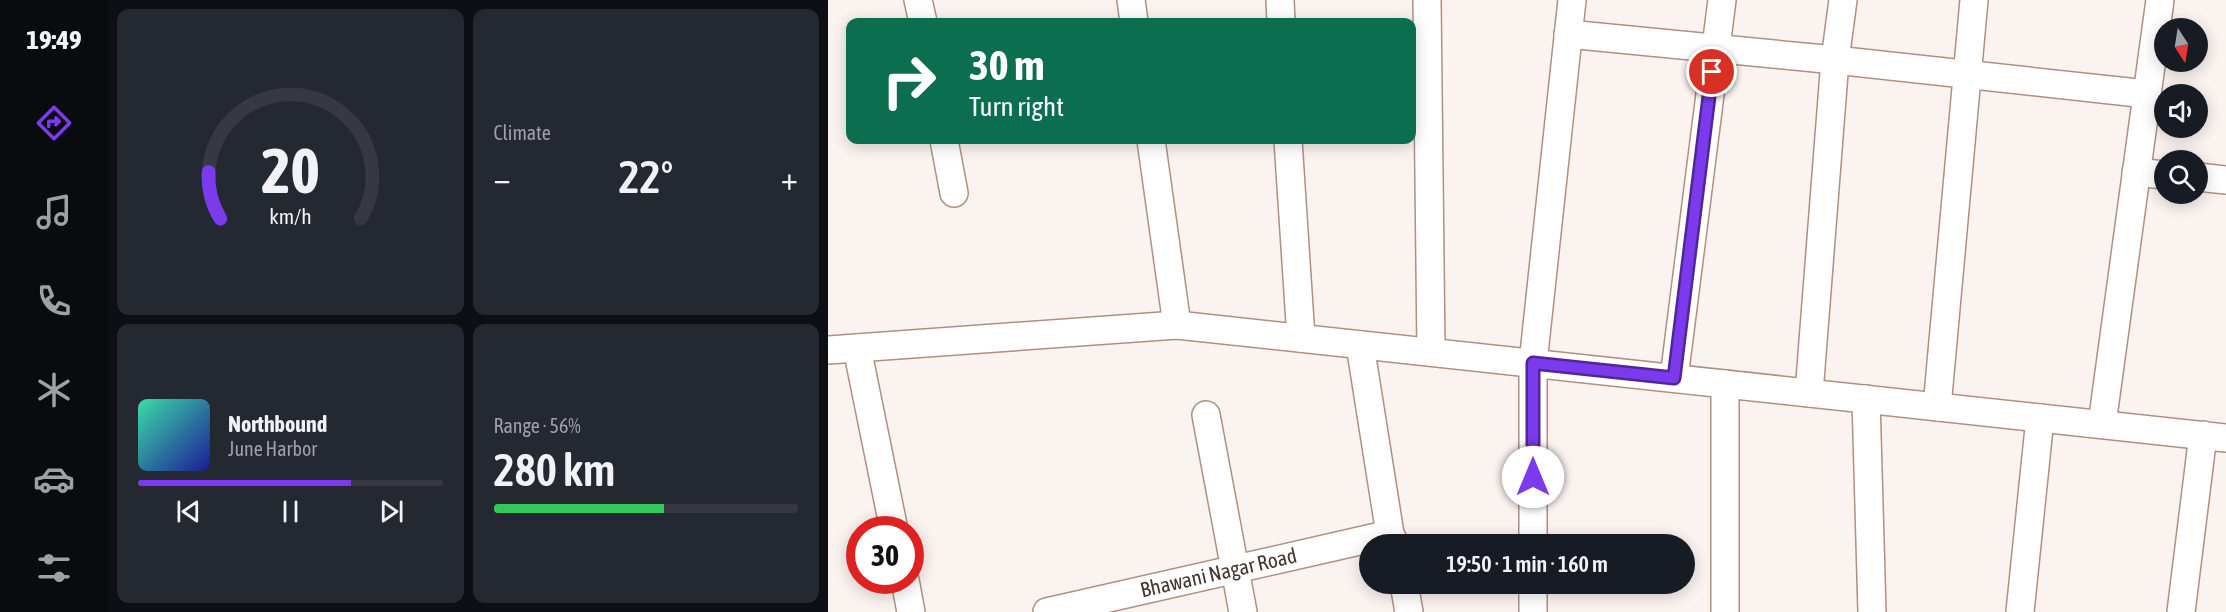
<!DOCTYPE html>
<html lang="en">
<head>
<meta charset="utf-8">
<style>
	:root { --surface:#171b24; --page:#242831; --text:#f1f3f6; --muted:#9ea1a6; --line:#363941; --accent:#7c3aed }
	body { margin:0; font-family:"Asap Condensed",sans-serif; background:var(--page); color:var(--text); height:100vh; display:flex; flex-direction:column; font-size:22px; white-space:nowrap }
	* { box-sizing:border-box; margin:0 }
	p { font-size:20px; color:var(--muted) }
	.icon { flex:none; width:33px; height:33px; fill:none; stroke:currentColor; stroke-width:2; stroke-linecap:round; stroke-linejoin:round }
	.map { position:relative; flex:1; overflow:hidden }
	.sheet { display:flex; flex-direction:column; gap:9px; padding:9px; background:#0d0f14; width:720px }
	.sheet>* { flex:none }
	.top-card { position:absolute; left:18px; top:18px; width:570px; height:126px; border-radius:12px; box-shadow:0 3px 15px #0003; background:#0b6e4f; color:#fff; overflow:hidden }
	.needle { width:39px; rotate:168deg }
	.buttons { position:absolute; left:1326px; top:18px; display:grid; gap:12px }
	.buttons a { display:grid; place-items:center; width:54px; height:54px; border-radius:50%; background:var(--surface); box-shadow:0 3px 15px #0003; font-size:30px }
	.speed { position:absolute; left:18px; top:516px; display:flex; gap:12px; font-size:30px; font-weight:700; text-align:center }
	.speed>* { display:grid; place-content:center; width:78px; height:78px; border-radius:50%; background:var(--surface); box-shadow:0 3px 15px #0003; line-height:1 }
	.speed .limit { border:9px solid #d22; background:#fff; color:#111 }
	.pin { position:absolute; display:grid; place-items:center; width:51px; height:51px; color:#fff; margin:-26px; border:3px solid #fff; border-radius:50%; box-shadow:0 2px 6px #0007 }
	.me { position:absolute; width:66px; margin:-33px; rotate:0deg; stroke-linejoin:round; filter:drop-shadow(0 0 4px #0008) }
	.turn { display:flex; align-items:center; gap:21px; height:126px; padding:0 24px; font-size:27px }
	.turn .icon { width:78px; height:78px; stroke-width:2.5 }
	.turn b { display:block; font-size:42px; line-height:51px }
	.big { font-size:45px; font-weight:600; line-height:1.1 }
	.sheet .tile { flex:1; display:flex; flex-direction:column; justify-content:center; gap:9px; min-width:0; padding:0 21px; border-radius:12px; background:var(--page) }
	.sheet .dial { align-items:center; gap:0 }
	.dial svg { height:156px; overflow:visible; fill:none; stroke:var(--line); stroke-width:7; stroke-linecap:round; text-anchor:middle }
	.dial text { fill:var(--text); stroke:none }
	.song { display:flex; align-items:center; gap:18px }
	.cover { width:72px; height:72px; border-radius:9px; background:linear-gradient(135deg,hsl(160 70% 55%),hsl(240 70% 35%)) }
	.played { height:6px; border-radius:3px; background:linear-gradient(90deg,var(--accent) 70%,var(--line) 70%) }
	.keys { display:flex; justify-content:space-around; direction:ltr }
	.heat { display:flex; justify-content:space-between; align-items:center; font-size:33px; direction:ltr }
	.charge { height:9px; border-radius:4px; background:linear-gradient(90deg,#34c759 56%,var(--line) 0) }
	.sheet .tiles { flex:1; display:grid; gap:9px; grid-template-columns:repeat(2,1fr) }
	.trip { position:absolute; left:531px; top:534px; width:336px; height:60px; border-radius:30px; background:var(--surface); box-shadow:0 3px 15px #0003; font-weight:600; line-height:60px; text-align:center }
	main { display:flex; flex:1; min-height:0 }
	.tabs { display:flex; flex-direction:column; width:108px; justify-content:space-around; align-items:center; background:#090b0e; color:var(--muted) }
	.tabs .icon { width:42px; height:42px }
	.tabs .on { color:var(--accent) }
	.tabs b { font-size:27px; color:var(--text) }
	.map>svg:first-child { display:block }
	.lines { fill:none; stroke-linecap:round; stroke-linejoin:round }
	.minor-casing { stroke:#b28f7f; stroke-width:30 }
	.minor { stroke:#fff; stroke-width:27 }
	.route-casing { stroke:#51269a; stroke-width:15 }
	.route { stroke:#7c3aed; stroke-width:10 }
	.labels { text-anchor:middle; stroke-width:6; stroke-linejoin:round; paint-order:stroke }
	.street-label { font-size:21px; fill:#44352e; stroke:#fff }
</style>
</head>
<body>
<main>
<nav class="tabs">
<b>19:49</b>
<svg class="icon on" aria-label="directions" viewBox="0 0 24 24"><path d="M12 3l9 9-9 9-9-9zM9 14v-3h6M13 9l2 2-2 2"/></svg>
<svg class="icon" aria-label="music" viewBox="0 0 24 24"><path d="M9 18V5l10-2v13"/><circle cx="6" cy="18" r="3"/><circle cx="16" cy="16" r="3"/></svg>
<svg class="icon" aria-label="phone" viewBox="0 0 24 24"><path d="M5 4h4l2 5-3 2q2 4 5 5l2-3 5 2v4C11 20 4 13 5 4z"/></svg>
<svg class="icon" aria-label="climate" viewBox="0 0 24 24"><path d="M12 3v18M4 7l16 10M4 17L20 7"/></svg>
<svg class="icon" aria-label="car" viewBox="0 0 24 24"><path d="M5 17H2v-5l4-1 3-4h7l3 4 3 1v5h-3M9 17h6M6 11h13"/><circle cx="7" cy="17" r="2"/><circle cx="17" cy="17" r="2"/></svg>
<svg class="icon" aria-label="filters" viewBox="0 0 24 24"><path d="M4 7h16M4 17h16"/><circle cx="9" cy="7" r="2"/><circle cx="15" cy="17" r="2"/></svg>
</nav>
<section class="sheet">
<div class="tiles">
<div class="tile dial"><svg viewBox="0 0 100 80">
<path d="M14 69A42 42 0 1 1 86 69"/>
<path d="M14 69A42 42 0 0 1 8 45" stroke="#7c3aed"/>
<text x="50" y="56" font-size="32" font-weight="700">20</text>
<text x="50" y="72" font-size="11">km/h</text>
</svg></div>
<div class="tile"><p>Climate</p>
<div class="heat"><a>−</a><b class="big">22°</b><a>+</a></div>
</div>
<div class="tile">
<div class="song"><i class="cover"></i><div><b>Northbound</b><p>June Harbor</p></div></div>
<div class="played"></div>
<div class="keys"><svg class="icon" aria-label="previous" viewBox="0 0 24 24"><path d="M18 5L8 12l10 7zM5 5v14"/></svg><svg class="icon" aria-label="pause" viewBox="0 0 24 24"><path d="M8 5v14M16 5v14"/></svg><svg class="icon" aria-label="next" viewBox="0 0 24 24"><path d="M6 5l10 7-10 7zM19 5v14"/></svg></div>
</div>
<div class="tile"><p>Range · 56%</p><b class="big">280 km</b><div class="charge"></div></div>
</div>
</section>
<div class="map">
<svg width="1398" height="612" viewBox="0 0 1398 612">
	<rect width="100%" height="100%" fill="#fbf3f0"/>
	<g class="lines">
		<defs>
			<g id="minor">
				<path d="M 90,0 L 95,22"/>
				<path d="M 303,0 L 306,22"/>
				<path d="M 452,0 L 453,22"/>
				<path d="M 599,0 L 603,352"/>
				<path d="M 740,34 L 1007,60 L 1319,94"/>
				<path d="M 116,140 L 126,193"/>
				<path d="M 323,140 L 349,325"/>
				<path d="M 460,140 L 473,338"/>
				<path d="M 1308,172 L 1336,175"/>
				<path d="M 1370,177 L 1398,180"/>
				<path d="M 532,345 L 562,534 L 567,544"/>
				<path d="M 29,348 L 66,530"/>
				<path d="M 0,350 L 349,325 L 1398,438"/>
				<path d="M 846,378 L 894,0"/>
				<path d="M 981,393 L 1007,60 L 1015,0"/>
				<path d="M 1038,399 L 1044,612"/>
				<path d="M 1109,407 L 1146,0"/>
				<path d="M 378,415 L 415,612"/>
				<path d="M 1274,424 L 1332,0"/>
				<path d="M 705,544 L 705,363 L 744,0"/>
				<path d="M 77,580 L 83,612"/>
				<path d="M 576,584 L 581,612"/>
				<path d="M 705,584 L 705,612"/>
				<path id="s1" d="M 219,612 L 562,534"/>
				<path d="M 897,612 L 897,384"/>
				<path d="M 1192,612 L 1212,418"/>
				<path d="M 1353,612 L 1375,435"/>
			</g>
		</defs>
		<use href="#minor" class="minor-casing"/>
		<use href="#minor" class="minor"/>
	</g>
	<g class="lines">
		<defs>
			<path id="route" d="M 705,477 L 705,363 L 846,378 L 884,72"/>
		</defs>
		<use href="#route" class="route-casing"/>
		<use href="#route" class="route"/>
	</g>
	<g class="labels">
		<g class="street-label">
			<text dy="7" stroke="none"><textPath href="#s1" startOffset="176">Bhawani Nagar Road</textPath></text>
		</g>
	</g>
</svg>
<div class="buttons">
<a><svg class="needle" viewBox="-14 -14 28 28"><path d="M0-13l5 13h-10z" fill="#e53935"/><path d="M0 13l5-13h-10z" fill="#9ea1a6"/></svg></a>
<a><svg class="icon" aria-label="sound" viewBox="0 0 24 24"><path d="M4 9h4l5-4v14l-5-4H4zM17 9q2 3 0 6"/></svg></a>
<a><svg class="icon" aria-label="search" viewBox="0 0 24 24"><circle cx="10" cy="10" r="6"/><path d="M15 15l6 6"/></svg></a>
</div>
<div class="speed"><div class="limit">30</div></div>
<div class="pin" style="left:884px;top:72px;background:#d93025"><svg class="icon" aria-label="arrive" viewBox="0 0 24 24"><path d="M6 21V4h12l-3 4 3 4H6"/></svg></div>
<svg class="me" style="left:705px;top:477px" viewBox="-20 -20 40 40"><circle r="19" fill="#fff"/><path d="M0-13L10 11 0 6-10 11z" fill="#7c3aed"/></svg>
<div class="trip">19:50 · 1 min · 160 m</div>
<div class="top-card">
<div class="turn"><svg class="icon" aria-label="right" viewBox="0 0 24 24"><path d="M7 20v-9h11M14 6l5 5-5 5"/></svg><div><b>30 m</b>Turn right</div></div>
</div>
</div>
</main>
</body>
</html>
